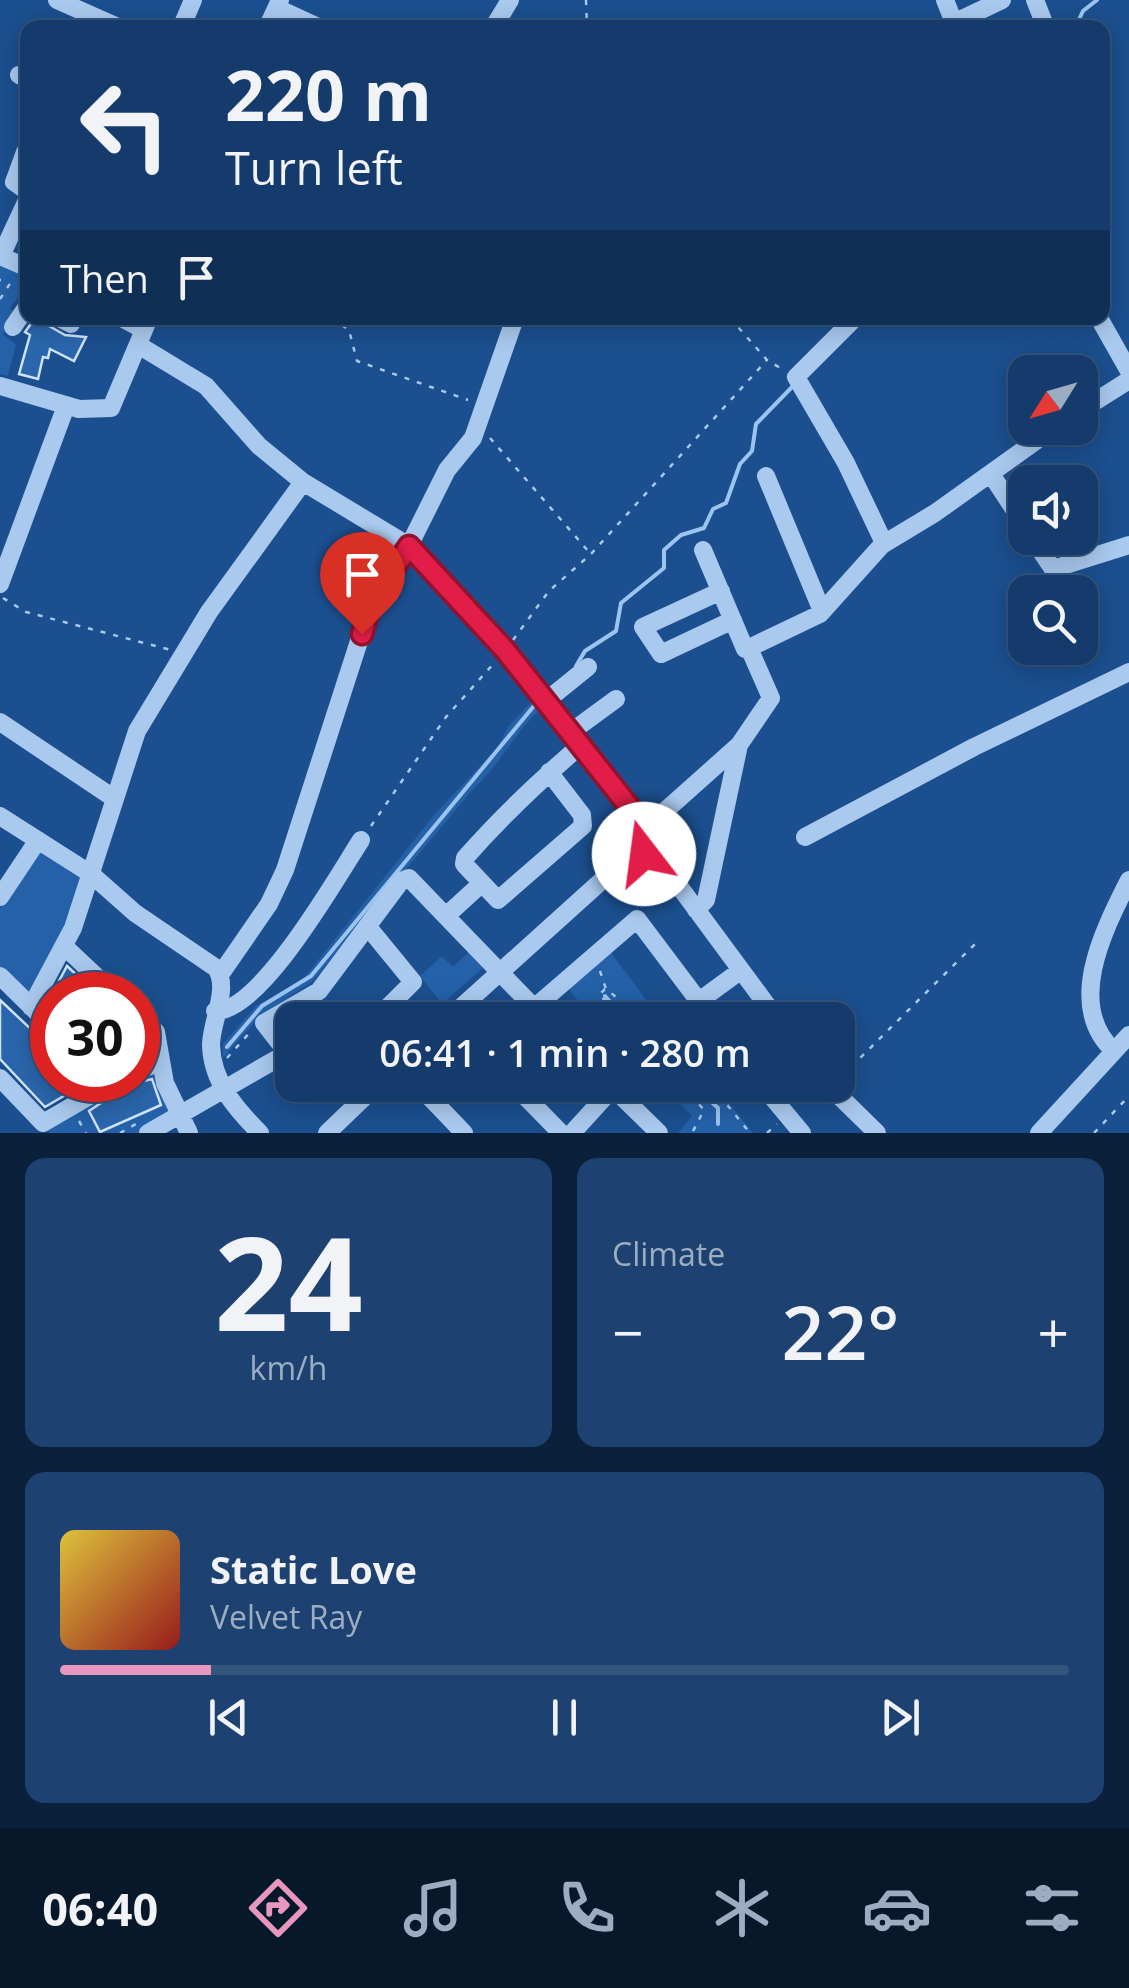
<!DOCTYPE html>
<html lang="en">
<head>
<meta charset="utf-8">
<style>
	:root { --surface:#143b6b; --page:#1d4271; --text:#f1f3f6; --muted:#9dadc1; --line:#33557e; --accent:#e797bd }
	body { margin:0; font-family:"Open Sans",sans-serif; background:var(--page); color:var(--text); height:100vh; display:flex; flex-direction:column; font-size:38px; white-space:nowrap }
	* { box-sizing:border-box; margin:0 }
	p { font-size:32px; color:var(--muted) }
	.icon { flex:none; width:55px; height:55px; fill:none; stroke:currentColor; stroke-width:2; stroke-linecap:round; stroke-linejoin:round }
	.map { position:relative; height:1133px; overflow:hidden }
	.sheet { display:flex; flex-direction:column; gap:25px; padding:25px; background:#0b203b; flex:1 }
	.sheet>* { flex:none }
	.banner { position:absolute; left:20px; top:20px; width:1090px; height:305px; border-radius:20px; box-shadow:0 5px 25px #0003,0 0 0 2px var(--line); background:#143b6b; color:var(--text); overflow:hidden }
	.needle { width:65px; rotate:233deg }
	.fabs { position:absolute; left:1008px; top:355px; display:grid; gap:20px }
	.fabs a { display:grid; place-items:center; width:90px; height:90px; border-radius:20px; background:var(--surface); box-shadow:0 5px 25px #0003,0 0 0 2px var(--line); font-size:50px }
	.speed { position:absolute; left:30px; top:972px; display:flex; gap:20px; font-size:50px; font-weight:700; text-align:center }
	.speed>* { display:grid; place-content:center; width:130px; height:130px; border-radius:50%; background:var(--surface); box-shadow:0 5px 25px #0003,0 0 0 2px var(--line); line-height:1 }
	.speed .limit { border:15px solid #d22; background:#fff; color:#111 }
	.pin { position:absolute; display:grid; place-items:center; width:85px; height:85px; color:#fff; margin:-102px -42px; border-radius:50% 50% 50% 0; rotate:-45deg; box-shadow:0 0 10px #0007 }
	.pin .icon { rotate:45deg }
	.me { position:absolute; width:110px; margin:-55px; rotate:345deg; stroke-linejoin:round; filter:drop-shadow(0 0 8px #0008) }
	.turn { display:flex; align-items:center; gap:35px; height:210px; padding:0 40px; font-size:45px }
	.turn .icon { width:130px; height:130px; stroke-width:2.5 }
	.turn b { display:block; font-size:70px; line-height:85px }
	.then { display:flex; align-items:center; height:95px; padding:0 40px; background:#0003; gap:20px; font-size:38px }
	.big { font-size:75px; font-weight:600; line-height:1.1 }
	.sheet .tile { flex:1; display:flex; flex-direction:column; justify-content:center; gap:15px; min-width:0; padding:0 35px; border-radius:20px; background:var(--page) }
	.sheet .dial { align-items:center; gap:0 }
	.dial b { font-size:130px; line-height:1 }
	.song { display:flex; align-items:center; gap:30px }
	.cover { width:120px; height:120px; border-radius:15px; background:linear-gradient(135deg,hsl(50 70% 55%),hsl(0 70% 35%)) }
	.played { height:10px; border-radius:5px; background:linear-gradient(90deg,var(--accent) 15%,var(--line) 15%) }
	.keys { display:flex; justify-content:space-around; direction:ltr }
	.heat { display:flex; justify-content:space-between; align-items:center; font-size:55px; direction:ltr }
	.sheet .tiles { flex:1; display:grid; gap:25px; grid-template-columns:1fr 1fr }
	.tile:last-child { grid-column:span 2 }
	.trip { position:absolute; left:275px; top:1002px; width:580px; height:100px; border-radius:20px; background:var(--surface); box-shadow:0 5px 25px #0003,0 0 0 2px var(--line); font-weight:600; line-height:100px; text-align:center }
	.dock { display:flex; height:160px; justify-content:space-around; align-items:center; background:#08182b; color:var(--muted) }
	.dock .icon { width:70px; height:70px }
	.dock .active { color:var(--accent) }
	.dock b { font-size:45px; color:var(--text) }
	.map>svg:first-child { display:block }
	.green { fill:#2461a8 }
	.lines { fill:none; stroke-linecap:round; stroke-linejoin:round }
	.stream { stroke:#9cc4f0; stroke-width:4 }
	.building { fill:#2a66ad; stroke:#cfe3fa; stroke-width:2.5 }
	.path { stroke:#a9c9ee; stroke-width:2.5; stroke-dasharray:5 8; stroke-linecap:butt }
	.minor { stroke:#a9c9ee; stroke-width:18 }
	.route-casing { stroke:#92132f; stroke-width:25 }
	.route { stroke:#e11d48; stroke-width:18 }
</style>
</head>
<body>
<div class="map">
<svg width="1129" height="1133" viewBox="0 0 1129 1133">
	<rect width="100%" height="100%" fill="#1b4f8f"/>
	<path class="green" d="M 0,261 L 27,272 L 27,285 L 10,308 L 16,312 L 3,334 L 16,345 L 8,376 L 0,374 Z
		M 536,697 L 543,707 C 515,731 502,763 474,788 L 312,982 L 261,1015 L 223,1058 L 223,1044 L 256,1006 L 304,978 L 435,814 L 498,747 L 508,727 Z
		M 43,849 L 84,876 L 85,883 L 32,991 L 27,993 L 0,969 L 0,908 Z
		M 471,950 L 483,968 L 442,1004 L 420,976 L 442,956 L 453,967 Z
		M 609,950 L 661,1020 L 606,1020 L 588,1001 L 583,1006 L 567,988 Z
		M 158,1070 L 170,1111 L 148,1133 L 50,1133 L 42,1125 L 119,1080 L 138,1080 L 138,1072 Z
		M 662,1085 L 714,1085 L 753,1133 L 678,1133 L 692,1116 Z"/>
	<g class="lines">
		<path class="stream" d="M 1075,28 L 1083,11 L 1097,0
			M 576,666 L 585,651 L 616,631 L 621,603 L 664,568 L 664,550 L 681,535 L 704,528 L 713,509 L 726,503 L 740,464 L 752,451 L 756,424 L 793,386
			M 605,996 L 627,1020
			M 227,1047 L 262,1006 L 311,976 L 538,701
			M 693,1085 L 718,1108 L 718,1124"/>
	</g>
	<path class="building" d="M 35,318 L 65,335 L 86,337 L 74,361 L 50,349 L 48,358 L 43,357 L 38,379 L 19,374 L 30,335 L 25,332 Z
		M 67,966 L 98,995 L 73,995 L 59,981 Z
		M 0,1000 L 52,1049 L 52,1080 L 91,1080 L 45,1107 L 0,1059 Z
		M 152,1079 L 161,1105 L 100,1132 L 89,1111 L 128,1085 Z"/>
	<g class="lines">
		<path class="path" d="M 586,0 L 587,28
			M 0,280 L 1,280
			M 0,299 L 13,279
			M 331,318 L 349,330 L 357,361 L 468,400
			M 730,318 L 767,360 L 782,369
			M 490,438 L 589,552
			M 3,598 L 26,612 L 171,650
			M 513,640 L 549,591 L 591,554 L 767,360
			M 371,826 L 446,717 L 495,662
			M 600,971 L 606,989 L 645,1020
			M 605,989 L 599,995 L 606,1001
			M 671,1020 L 687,1009
			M 227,1058 L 252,1030
			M 842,1076 L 975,944
			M 682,1085 L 704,1110 L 692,1133
			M 711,1085 L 750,1133
			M 79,1121 L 86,1133
			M 120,1133 L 136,1124
			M 767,1133 L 777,1124
			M 1094,1133 L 1129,1096"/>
		<path class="minor" d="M 57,0 L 120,28
			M 945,0 L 956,28
			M 1035,0 L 1046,28
			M 277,8 L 320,28
			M 181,28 L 193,0
			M 267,28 L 280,0
			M 493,28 L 510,0
			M 943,28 L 1002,0
			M 19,75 L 28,79
			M 25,152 L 14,182 L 28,192
			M 0,256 L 28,268
			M 1,256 L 28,198
			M 59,318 L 71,324
			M 122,318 L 144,330
			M 515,318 L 473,438 L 447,470 L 409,546 L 505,651 L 646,828 L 644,854
			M 855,318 L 796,377 L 846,463 L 884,543
			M 1099,318 L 1129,371
			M 13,327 L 28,305
			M 140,346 L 206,386 L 259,446 L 303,482 L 409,546 L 372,601 L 285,870 L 269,904 L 220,975
			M 0,386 L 79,409 L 111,408 L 149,318
			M 1080,411 L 1129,380
			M 991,474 L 1025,526
			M 766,476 L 822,611
			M 1032,538 L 1053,569 L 1129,545
			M 703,550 L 745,649 L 749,648
			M 0,584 L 66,406
			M 721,591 L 643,627 L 661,654 L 733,620
			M 546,701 L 588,667
			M 0,722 L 112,797
			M 571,732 L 616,699
			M 549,772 L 582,815 L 583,826 L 498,900 L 464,864 L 465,858 C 501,817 539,781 581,745
			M 0,816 L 91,874 L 135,913 L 216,968 C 230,988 211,1022 211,1045 C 212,1082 236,1109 260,1133
			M 646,828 L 739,745
			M 805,837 L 974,747 L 1129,672
			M 0,897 L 38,840
			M 696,910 L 706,900 L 739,745 L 771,698 L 749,648 L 820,614 L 882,545 L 935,513 L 1054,428
			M 447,915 L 481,884
			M 368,927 L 413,982 L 375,1020
			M 65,947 L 116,995
			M 0,976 L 52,1027
			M 699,1001 L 740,971
			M 31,1007 L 73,928 L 137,731 L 209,612 L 303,482
			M 215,1011 C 260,1013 337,877 361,840
			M 138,1015 L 156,1032 L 165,1083 L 189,1133
			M 447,1020 L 619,865 L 644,854 L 662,863 L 778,1020
			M 520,1020 L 637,919 L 713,1020
			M 1114,1051 C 1064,1005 1105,928 1129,880
			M 292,1059 L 264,1023 L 319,991 L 401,881 L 409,878 L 546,1020
			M 138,1071 L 160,1062
			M 0,1078 L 43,1123 L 117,1080
			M 418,1085 L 464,1133
			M 514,1085 L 561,1133
			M 610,1085 L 659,1133
			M 762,1085 L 802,1133
			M 828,1085 L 877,1133
			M 148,1133 L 287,1053
			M 327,1133 L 377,1085
			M 572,1133 L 613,1088
			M 1039,1133 L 1129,1035"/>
	</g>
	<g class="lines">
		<defs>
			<path id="route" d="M 362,634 L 372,600 L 409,546 L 505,650 L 646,828 L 644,854"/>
		</defs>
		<use href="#route" class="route-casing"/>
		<use href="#route" class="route"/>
	</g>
</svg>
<div class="fabs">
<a><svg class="needle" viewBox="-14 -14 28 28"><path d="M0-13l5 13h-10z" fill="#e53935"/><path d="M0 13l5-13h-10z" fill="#9dadc1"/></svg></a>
<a><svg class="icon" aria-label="sound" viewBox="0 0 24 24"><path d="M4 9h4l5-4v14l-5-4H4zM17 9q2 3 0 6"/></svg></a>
<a><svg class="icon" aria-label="search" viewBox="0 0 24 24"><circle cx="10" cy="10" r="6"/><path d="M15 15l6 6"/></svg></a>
</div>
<div class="speed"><div class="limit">30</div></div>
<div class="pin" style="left:362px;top:634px;background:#d93025"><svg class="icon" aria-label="arrive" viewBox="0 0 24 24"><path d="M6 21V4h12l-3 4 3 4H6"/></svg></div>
<svg class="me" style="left:644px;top:854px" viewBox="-20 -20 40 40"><circle r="19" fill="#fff"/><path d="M0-13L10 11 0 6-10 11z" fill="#e11d48"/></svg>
<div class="trip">06:41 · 1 min · 280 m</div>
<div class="banner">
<div class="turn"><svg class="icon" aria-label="left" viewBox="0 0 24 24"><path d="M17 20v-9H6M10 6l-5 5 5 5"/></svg><div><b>220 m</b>Turn left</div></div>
<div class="then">Then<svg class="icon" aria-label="arrive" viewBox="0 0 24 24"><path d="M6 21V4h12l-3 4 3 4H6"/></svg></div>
</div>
</div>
<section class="sheet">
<div class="tiles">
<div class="tile dial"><b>24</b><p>km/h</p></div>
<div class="tile"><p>Climate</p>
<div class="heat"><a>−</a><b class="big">22°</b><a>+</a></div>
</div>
<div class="tile">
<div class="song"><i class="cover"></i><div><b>Static Love</b><p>Velvet Ray</p></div></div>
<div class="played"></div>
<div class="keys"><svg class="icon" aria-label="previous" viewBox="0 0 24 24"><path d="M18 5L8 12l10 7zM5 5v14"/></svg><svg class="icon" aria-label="pause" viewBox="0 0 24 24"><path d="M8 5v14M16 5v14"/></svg><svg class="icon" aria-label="next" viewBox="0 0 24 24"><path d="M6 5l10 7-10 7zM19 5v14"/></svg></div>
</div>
</div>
</section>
<nav class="dock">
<b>06:40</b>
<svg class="icon active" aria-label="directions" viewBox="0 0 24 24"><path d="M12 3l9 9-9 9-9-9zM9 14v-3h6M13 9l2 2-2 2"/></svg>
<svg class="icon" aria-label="music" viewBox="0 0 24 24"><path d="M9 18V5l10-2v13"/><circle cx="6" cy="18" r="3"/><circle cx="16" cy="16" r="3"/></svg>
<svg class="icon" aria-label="phone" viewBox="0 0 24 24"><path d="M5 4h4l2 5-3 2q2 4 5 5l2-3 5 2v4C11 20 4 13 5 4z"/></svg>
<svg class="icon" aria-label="climate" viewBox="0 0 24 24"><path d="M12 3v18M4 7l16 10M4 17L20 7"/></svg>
<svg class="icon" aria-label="car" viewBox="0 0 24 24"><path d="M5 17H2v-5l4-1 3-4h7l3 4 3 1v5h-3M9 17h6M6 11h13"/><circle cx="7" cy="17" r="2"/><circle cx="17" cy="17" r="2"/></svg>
<svg class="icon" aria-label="filters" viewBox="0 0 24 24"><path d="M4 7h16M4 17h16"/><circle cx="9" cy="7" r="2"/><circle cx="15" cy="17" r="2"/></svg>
</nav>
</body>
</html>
